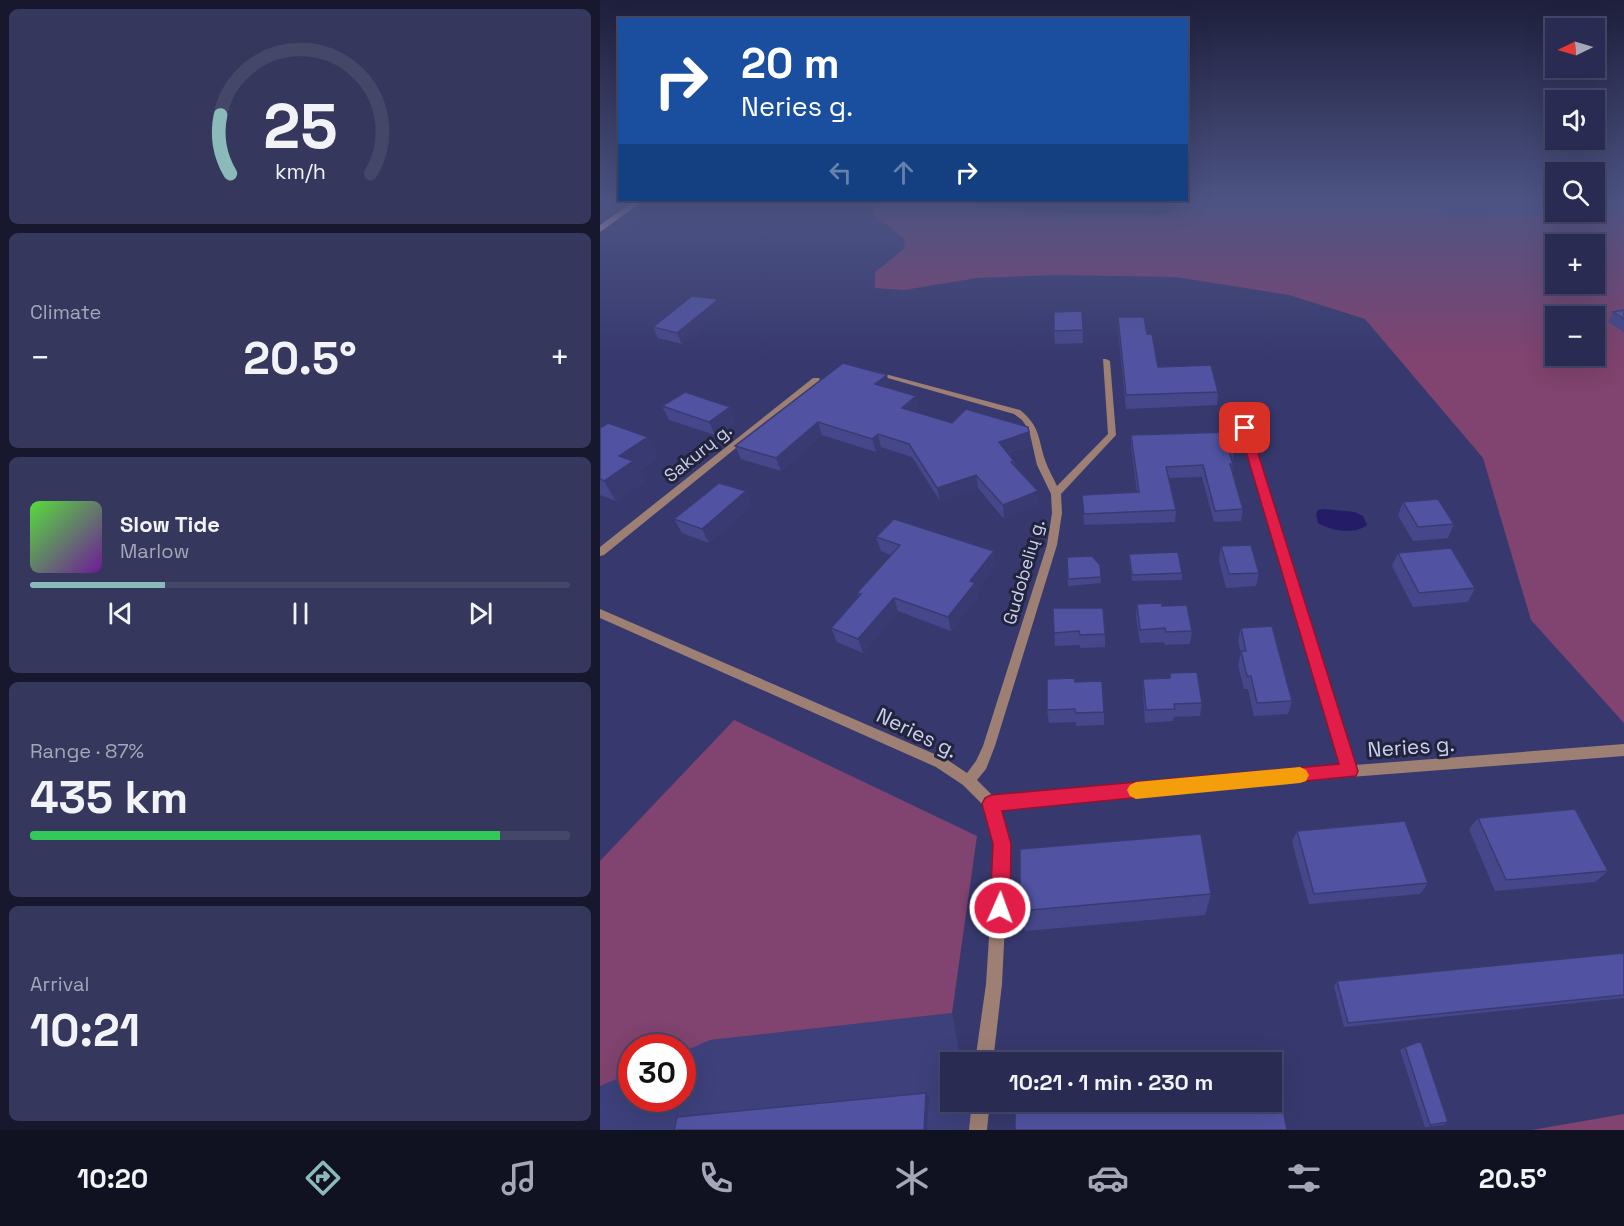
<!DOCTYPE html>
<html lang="en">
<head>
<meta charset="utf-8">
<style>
	:root { --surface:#292b52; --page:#35375c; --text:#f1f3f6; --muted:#a5a7b8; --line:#454769; --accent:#8bbbb9 }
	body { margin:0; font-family:"Space Grotesk",sans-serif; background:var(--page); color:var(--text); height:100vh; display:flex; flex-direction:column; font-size:22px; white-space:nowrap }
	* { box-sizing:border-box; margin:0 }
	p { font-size:20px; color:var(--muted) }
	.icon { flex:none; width:33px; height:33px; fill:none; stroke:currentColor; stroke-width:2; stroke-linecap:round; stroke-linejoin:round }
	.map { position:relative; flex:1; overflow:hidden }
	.panel { display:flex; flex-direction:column; gap:9px; padding:9px; background:#17182d; width:600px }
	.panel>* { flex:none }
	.top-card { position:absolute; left:18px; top:18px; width:570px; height:183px; border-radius:0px; box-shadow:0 6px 24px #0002,0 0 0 2px var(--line); background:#1a4fa0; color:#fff; overflow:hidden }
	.needle { width:39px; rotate:265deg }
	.tools { position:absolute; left:945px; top:18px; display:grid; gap:12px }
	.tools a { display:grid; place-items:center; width:60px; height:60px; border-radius:0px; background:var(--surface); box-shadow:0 6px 24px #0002,0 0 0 2px var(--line); font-size:30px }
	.speed { position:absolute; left:18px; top:1034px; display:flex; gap:12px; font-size:30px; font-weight:700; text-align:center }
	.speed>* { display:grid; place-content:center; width:78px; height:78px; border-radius:50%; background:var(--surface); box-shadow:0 6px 24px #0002,0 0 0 2px var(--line); line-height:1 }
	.speed .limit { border:9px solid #d22; background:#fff; color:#111 }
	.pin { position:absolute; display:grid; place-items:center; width:51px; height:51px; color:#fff; margin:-26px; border-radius:12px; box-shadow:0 3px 9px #0006 }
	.me { position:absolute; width:66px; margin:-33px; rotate:2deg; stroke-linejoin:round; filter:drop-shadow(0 0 4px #0008) }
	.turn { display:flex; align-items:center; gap:21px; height:126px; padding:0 24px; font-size:27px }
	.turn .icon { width:78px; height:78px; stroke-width:2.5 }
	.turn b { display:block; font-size:42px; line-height:51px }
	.lanes { display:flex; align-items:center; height:57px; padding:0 24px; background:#0003; justify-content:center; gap:30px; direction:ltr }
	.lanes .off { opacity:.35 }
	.big { font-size:45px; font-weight:700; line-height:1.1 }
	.panel .widget { flex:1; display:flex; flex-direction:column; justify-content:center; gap:9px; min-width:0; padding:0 21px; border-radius:9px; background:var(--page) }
	.panel .dial { align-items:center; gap:0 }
	.dial svg { height:156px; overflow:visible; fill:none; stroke:var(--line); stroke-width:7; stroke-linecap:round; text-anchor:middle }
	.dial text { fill:var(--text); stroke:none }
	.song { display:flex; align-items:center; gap:18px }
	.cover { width:72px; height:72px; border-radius:9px; background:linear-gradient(135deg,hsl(110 70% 55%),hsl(280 70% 35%)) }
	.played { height:6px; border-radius:3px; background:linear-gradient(90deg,var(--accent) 25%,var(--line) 25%) }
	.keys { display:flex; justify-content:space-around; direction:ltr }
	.heat { display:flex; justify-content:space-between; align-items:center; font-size:33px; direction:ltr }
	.charge { height:9px; border-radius:4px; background:linear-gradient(90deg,#34c759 87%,var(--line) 0) }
	.trip { position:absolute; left:340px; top:1052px; width:342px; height:60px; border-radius:0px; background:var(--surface); box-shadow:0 6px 24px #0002,0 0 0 2px var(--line); font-weight:700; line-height:60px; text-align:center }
	.tabs { display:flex; height:96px; justify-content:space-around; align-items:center; background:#101121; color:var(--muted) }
	.tabs .icon { width:42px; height:42px }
	.tabs .active { color:var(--accent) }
	.tabs b { font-size:27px; color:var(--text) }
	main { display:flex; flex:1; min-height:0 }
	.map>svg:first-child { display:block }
	.built { fill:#3e407c }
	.green { fill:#81436f; fill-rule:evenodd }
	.water { fill:#241c67 }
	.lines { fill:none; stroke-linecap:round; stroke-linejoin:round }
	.minor { fill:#9d7f74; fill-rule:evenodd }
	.major { fill:#f8bba7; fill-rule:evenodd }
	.wall { fill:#46478b }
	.shaded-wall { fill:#393a71 }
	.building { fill:#5153a2; stroke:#393a71; stroke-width:1.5 }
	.route { fill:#e11d48; stroke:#92132f; stroke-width:1.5 }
	.slow { fill:#f59e0b }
	.labels { text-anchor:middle; stroke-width:6; stroke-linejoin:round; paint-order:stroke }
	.street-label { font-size:18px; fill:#ccd0f0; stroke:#22243c }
	.near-street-label { font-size:21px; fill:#ccd0f0; stroke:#22243c }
</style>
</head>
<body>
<main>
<section class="panel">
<div class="widget dial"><svg viewBox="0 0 100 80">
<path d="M14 69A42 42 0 1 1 86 69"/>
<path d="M14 69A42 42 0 0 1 9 39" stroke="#8bbbb9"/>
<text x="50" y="56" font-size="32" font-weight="700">25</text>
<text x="50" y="72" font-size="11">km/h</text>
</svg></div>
<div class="widget"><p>Climate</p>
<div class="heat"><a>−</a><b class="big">20.5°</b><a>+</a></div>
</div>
<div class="widget">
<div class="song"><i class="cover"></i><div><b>Slow Tide</b><p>Marlow</p></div></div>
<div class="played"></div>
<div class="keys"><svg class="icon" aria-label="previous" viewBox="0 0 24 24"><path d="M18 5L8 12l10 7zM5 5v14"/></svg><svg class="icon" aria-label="pause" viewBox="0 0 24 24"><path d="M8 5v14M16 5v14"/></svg><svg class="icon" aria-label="next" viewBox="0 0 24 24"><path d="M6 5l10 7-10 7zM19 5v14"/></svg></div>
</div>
<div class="widget"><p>Range · 87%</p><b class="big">435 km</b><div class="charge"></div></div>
<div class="widget"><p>Arrival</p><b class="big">10:21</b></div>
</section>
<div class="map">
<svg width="1024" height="1130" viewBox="0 0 1024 1130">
	<rect width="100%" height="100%" fill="#37396e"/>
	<path class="built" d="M 352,1013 L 361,1062 L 351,1062 L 351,1101 L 368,1101 L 373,1130 L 0,1130 L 0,1086 L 31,1073 L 32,1098 L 82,1098 L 83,1052 L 110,1040 Z"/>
	<path class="green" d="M 279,201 L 373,201 L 378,205 L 429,212 L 563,215 L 590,204 L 609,201 L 955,201 L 956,212 L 994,212 L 995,201 L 1024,201 L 1024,723 L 931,620 L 883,458 L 765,319 L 689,295 L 576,277 L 455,275 L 377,278 L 304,290 L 275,288 L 275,272 L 303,250 L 305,239 L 274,215 L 273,209 ZM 956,244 L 994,244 L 994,284 L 956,284 ZM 956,316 L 994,316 L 994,356 L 956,356 Z
		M 134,720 L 377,836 L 352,1013 L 110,1040 L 83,1052 L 82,1047 L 32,1047 L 31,1073 L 0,1086 L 0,861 Z
		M 1024,1114 L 1024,1130 L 932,1130 Z"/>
	<path class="water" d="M 724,509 L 755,512 L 763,516 L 767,525 C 754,535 732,531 718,523 L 716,514 L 718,510 Z"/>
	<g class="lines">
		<path class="minor" d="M 503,359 L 506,359 L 510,361 L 516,435 L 461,494 L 462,513 L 457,545 L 395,746 L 386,769 L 377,780 L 394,797 L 742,766 L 641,428 L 645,425 L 649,428 L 755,765 L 1024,744 L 1024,756 L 750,777 L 399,810 L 409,844 L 402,984 L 393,1062 L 375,1062 L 386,984 L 395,844 L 385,807 L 363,785 L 336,767 L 0,618 L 0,609 L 346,759 L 367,773 L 376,761 L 383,746 L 447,545 L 452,513 L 451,494 L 437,465 L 429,430 L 422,420 L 414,414 L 270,373 L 274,371 L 420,410 C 440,426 438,438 445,460 C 448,469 453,477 457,486 L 508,434 Z
			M 213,378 L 219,378 L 220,380 L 4,555 L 0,556 L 0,547 Z
			M 372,1101 L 390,1101 L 387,1130 L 369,1130 Z"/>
		<path class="major" d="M 34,201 L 43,201 L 0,232 L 0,225 Z"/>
	</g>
	<path class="wall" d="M 836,201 L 956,201 L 956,212 L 970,212 L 911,216 L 844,218 Z
		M 994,201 L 1011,201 L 1007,209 L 994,210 Z
		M 119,299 L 124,310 L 82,344 L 58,338 L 53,327 Z
		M 1024,310 L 1024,332 L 1008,322 L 1013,312 Z
		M 482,311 L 483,343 L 455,344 L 454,331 Z
		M 518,317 L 547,334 L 558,367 L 618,392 L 617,405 L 526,409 L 518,330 Z
		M 289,388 L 319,409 L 315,412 L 352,423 L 429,432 L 430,446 L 408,453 L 414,461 L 414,466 L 439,504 L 404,519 L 378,488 L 340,501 L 312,457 L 281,447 L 276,452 L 222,435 L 181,471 L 141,459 L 135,446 L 290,388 Z
		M 62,406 L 136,421 L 115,435 L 69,420 Z
		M 0,428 L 48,437 L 58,457 L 39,471 L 45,481 L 16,501 L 0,495 Z
		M 531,435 L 634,450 L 632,470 L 643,509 L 641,521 L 614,522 L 602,477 L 569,478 L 576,510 L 575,522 L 484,525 L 482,495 L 537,492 L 531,446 Z
		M 803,502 L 854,524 L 848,538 L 813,541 L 798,515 Z
		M 152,505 L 109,543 L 82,533 L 74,519 Z
		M 276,537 L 396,565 L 376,591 L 378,596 L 351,631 L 298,611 L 263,653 L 237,642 L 231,628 L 259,598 L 257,593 L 291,555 L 281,551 Z
		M 621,546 L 659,573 L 656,586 L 626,588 L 619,560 Z
		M 798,553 L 875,588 L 868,602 L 813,607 L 792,566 Z
		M 529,554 L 582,573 L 582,580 L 532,581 L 529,561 Z
		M 467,557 L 500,565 L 501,583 L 468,586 Z
		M 537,604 L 562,606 L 592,631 L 590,644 L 565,645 L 564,642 L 540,643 L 536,617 Z
		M 453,608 L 505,634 L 505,647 L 480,648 L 480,645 L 455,646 Z
		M 641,628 L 692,701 L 688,714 L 654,716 L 648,689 L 644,689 L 638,665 L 641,653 L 638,641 Z
		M 570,673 L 602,703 L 600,716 L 574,717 L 573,721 L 545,723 L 543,692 L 543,679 L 570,678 Z
		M 475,682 L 504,712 L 504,725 L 476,726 L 476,722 L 449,723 L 447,710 Z
		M 878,818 L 1008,871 L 995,882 L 895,891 L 869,829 Z
		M 697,831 L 828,883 L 820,894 L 709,904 L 692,842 Z
		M 611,894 L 605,915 L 425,931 L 420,911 Z
		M 1024,953 L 1024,998 L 744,1027 L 734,986 L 737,981 Z
		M 805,1047 L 848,1122 L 843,1125 L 825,1127 L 800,1050 Z"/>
	<path class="shaded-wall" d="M 119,299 L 124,310 L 82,344 L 77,333 Z
		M 287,375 L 290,388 L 278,397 L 275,384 Z
		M 316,396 L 319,409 L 305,421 L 302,408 Z
		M 130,407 L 136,421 L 115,435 L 109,422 Z
		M 218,422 L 222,435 L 181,471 L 176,458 Z
		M 429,432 L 430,446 L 401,455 L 399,442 Z
		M 278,434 L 281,447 L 276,452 L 272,439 Z
		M 48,437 L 58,457 L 39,471 L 45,481 L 16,501 L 4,481 L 19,456 Z
		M 376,475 L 378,488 L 340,501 L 337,488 Z
		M 146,491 L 152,505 L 109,543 L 102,529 Z
		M 438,491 L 439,504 L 404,519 L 403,505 Z
		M 394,551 L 396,565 L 376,591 L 378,596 L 351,631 L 348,617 L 370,581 Z
		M 294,598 L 298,611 L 263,653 L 258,639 Z
		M 326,1093 L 329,1096 L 327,1130 L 324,1130 Z"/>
	<path class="building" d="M 843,201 L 956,201 L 956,205 L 914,208 L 847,209 Z
		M 92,296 L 119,299 L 77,333 L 53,327 Z
		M 1024,310 L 1024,319 L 1013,312 Z
		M 482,311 L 483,330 L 454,331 L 454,312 Z
		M 518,317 L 544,317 L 547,334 L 552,334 L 558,367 L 611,365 L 618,392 L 526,395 Z
		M 243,363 L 287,375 L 275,384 L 316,396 L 302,408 L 352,423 L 366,409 L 428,427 L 429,432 L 399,442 L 414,461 L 411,462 L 438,491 L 403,505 L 376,475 L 337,488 L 309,444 L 278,434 L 272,439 L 218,422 L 176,458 L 135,446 Z
		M 85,392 L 130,407 L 109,422 L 62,406 Z
		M 8,423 L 48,437 L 19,456 L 33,461 L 4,481 L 0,479 L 0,428 Z
		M 629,432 L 634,450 L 629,450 L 633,464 L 630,464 L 643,509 L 615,511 L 603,465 L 566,467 L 576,510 L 484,514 L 482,495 L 539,492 L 531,435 Z
		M 119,483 L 146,491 L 102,529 L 74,519 Z
		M 838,499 L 854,524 L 818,527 L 803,502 Z
		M 294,519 L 394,551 L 370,581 L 375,583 L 348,617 L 294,598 L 258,639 L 231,628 L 261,594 L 257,593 L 300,545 L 276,537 Z
		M 651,545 L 659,573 L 629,574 L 621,546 Z
		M 851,548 L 875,588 L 819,593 L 798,553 Z
		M 578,552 L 582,573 L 532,575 L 529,554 Z
		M 492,556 L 500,565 L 501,577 L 468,579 L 467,557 Z
		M 562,603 L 562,606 L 587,605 L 592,631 L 566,632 L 565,628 L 540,630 L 537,604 Z
		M 453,608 L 503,608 L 505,634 L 480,635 L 479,631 L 454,633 Z
		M 672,626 L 692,701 L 657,703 L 651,676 L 647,676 L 641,651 L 646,651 L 641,628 Z
		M 597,672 L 602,703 L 574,704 L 575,709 L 546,710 L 543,679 L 570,678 L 570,673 Z
		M 474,678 L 475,682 L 502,681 L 504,712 L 476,713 L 475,709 L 447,710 L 447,679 Z
		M 975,809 L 1008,871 L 906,880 L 878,818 Z
		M 805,821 L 828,883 L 714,894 L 697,831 Z
		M 601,834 L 611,894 L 420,911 L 420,849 Z
		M 1024,953 L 1024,995 L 748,1023 L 737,981 Z
		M 821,1041 L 848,1122 L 830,1125 L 805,1047 Z
		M 672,1088 L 679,1088 L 687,1130 L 415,1130 L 415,1110 L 522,1101 L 672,1101 Z
		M 326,1093 L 324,1130 L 74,1130 L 77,1117 Z"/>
	<linearGradient id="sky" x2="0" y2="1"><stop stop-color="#1e1f3c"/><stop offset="0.56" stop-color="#4d5484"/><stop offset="1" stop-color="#4d5484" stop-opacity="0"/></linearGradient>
	<rect width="1024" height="359" fill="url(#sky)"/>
	<path class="route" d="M 645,425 L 650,428 L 758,771 L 756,776 L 402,811 L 411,844 L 410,908 L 407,915 L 400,918 L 393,915 L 390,908 L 393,844 L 382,804 L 385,798 L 391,795 L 739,764 L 639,428 Z"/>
	<path class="slow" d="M 700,767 L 706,770 L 709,775 L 706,781 L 700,783 L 536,799 L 530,796 L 527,790 L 530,785 L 536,782 Z"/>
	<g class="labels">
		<g class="street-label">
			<text transform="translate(98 453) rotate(-39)" y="6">Sakurų g.</text>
			<text transform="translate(424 572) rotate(-74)" y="6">Gudobelių g.</text>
		</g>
		<g class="near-street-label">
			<text transform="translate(317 733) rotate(26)" y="7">Neries g.</text>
			<text transform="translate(811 747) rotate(-4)" y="7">Neries g.</text>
		</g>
	</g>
</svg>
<div class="tools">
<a><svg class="needle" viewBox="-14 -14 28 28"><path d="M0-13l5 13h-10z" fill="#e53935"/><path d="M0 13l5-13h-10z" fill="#a5a7b8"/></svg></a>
<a><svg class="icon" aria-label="sound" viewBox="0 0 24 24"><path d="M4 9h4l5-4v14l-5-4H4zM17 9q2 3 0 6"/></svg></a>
<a><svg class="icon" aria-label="search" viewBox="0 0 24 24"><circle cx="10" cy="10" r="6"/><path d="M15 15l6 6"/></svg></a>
<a>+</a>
<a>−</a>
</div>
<div class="speed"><div class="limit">30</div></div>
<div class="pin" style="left:645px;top:428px;background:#d93025"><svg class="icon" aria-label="arrive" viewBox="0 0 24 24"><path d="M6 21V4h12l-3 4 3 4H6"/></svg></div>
<svg class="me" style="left:400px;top:908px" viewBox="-20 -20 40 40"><circle r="17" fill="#e11d48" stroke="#fff" stroke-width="3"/><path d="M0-11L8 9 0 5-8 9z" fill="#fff"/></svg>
<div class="trip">10:21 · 1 min · 230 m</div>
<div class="top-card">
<div class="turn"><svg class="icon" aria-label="right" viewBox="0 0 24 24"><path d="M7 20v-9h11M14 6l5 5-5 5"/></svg><div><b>20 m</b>Neries g.</div></div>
<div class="lanes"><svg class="icon off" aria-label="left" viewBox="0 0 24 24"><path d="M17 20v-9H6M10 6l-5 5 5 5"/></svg><svg class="icon off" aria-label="ahead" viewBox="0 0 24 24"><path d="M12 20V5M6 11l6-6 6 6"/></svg><svg class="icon" aria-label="right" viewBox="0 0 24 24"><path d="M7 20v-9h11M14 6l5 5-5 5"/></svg></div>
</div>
</div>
</main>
<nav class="tabs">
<b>10:20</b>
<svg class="icon active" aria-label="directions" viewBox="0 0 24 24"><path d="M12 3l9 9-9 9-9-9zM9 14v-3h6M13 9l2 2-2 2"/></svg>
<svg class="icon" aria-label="music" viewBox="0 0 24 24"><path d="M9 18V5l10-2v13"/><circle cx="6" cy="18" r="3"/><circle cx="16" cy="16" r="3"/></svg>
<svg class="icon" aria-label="phone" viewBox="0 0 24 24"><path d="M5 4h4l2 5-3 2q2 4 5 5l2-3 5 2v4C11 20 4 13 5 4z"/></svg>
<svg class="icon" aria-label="climate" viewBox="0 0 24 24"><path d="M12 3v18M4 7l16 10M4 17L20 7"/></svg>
<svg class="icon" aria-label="car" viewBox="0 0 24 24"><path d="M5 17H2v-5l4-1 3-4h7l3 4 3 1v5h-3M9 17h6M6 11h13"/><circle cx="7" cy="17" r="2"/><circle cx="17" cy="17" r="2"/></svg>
<svg class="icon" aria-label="filters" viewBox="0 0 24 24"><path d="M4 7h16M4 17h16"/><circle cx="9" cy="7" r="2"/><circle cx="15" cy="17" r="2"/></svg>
<b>20.5°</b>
</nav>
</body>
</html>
